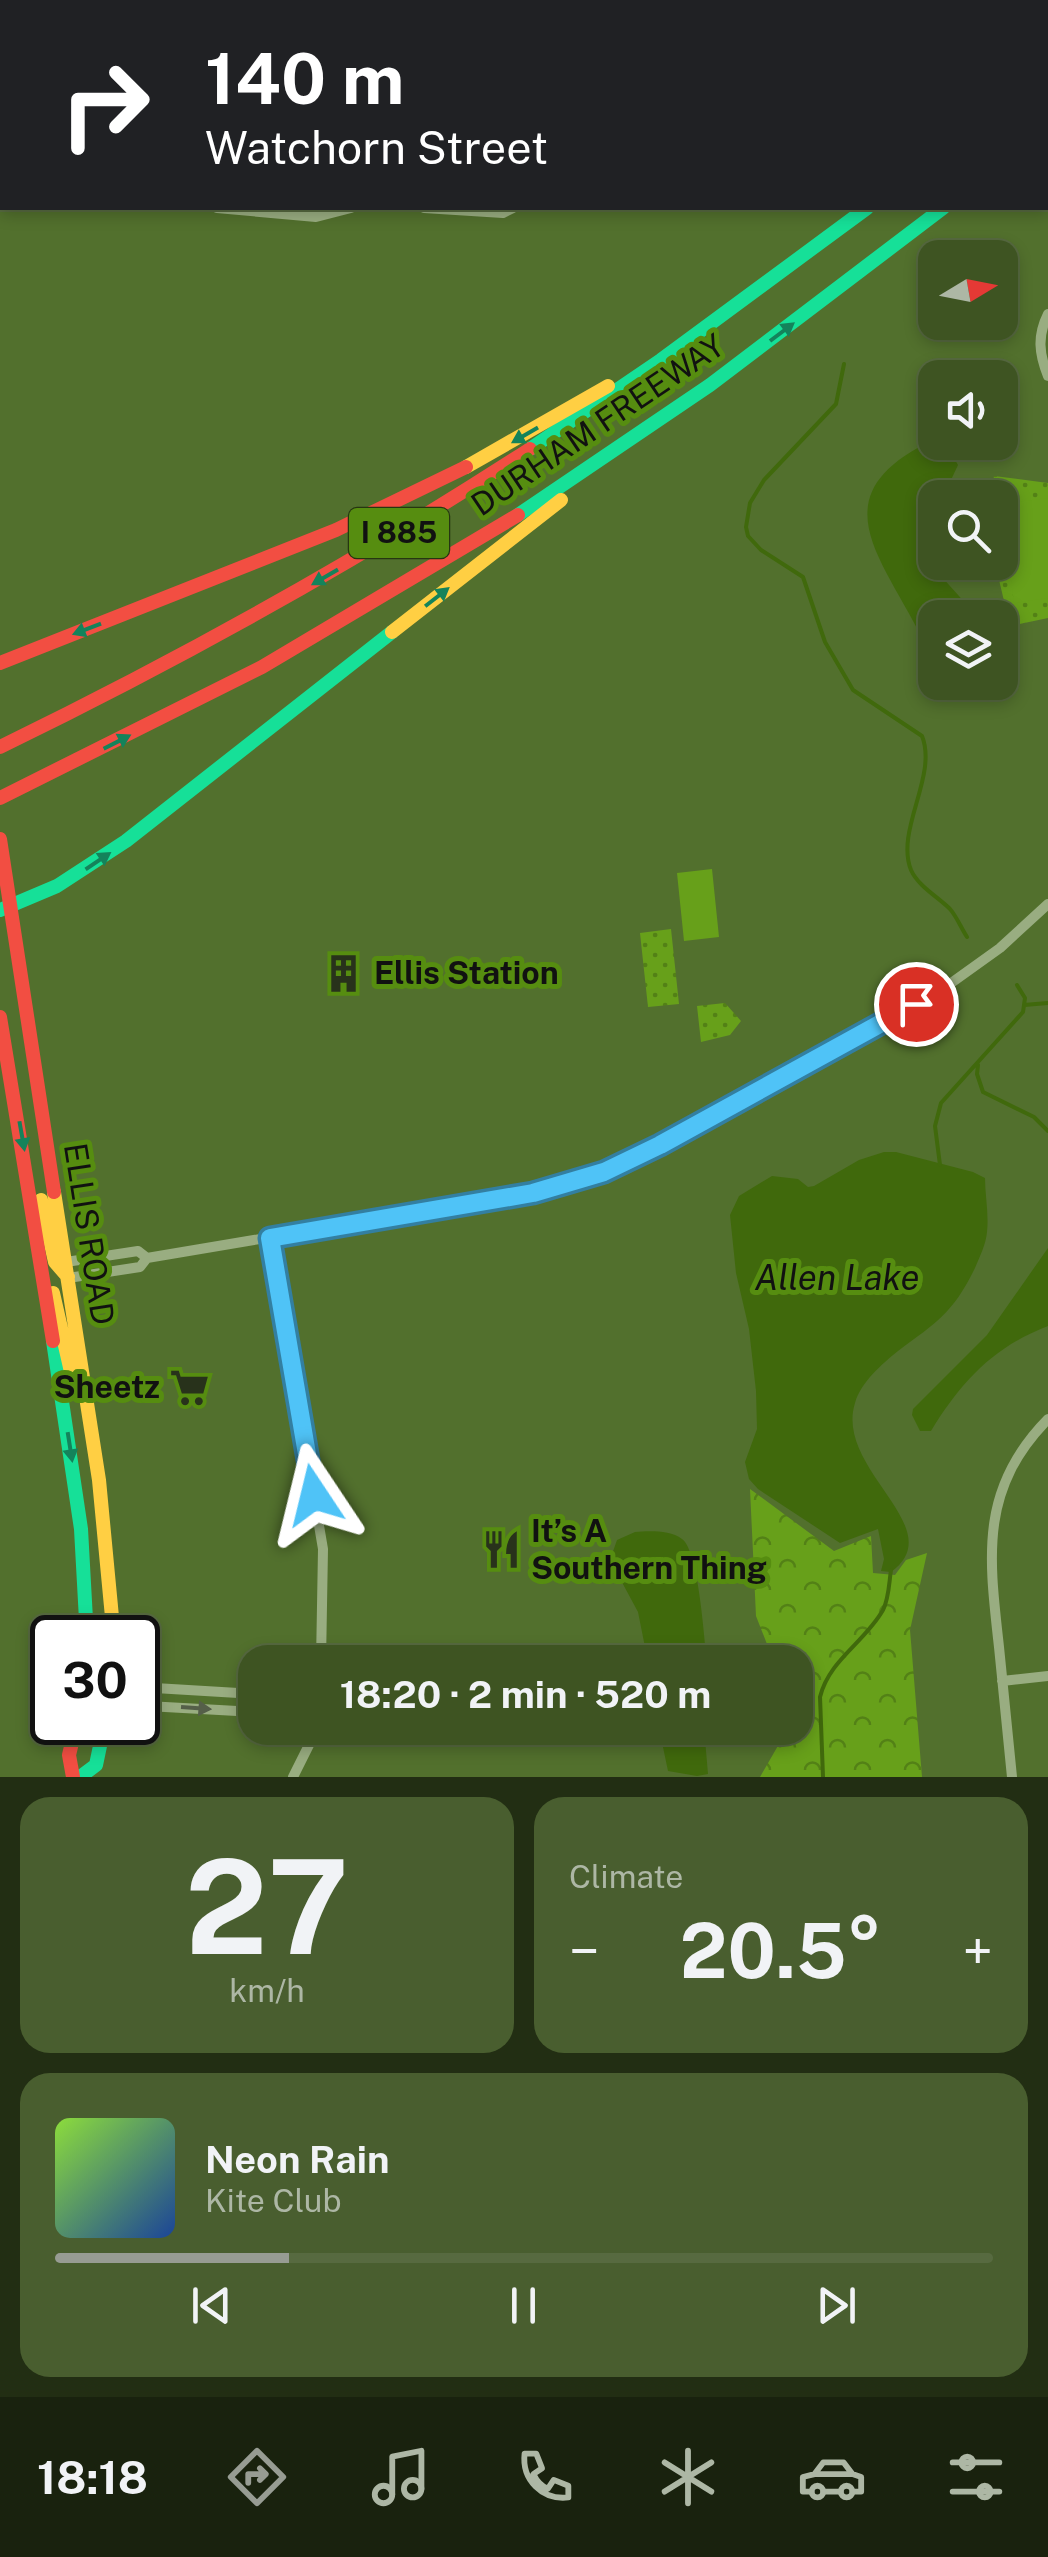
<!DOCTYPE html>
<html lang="en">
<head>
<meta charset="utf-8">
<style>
	:root { --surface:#3e5422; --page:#495e2f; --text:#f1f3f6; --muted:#adb7a5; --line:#576a40; --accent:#979c93 }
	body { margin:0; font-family:"Public Sans",sans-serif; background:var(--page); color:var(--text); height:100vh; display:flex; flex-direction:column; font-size:38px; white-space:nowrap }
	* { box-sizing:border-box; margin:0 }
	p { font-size:32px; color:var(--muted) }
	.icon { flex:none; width:55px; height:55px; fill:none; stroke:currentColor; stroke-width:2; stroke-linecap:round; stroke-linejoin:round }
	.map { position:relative; height:1777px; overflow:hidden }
	.sheet { display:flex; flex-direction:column; gap:20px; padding:20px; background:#222e13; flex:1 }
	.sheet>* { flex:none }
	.banner { position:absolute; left:0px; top:0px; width:1050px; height:210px; box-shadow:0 5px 15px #0003,0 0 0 2px var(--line); background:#202124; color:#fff; overflow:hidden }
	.needle { width:65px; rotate:80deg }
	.controls { position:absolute; left:918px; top:240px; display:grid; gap:20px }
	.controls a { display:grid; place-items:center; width:100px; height:100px; border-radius:20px; background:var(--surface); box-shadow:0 5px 15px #0003,0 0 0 2px var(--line); font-size:50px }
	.speed { position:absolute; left:30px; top:1615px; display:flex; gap:20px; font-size:50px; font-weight:700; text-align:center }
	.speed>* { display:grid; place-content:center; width:130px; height:130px; border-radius:50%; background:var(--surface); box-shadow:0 5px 15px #0003,0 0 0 2px var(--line); line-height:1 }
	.speed .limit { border:5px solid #111; border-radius:15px; background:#fff; color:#111 }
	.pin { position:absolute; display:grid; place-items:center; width:85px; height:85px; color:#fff; margin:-42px; border:5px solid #fff; border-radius:50%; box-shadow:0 2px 10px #0007 }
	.me { position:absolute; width:110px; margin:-55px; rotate:350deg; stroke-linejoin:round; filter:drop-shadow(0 0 8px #0008) }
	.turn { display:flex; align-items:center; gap:35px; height:210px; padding:0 40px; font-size:45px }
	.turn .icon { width:130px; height:130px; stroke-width:2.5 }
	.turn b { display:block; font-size:70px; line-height:85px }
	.big { font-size:75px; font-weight:700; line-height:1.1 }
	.sheet .tile { flex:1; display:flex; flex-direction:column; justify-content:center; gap:15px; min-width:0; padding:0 35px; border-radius:30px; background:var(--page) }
	.sheet .dial { align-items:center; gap:0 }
	.dial b { font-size:130px; line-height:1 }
	.song { display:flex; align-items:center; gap:30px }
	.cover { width:120px; height:120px; border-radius:15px; background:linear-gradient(135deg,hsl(90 70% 55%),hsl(220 70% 35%)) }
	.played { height:10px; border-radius:5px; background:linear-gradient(90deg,var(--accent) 25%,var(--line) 25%) }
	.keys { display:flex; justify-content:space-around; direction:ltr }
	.heat { display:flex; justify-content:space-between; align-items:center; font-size:55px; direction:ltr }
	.sheet .tiles { flex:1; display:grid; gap:20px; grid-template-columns:1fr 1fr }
	.tile:last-child { grid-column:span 2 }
	.trip { position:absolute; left:238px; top:1645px; width:575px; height:100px; border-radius:30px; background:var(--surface); box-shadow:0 5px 15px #0003,0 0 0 2px var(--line); font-weight:700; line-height:100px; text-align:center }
	.dock { display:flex; height:160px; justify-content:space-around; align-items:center; background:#19220e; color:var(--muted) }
	.dock .icon { width:70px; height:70px }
	.dock .selected { color:var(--accent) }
	.dock b { font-size:45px; color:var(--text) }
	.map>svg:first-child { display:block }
	.green { fill:url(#green-dots) }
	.forest { fill:url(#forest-crowns) }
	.pitch { fill:#67a01a }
	.water { fill:#40690c }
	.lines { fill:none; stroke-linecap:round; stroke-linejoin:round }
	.stream { stroke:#40690c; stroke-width:4 }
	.street { stroke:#99ad81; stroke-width:10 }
	.fast { stroke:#16e098; stroke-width:14 }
	.slow { stroke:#ffcf43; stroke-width:14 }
	.jam { stroke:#f24e42; stroke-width:14 }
	.oneway { fill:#14835b }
	.oneway2 { fill:#555f49 }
	.route-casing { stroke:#337fa1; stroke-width:25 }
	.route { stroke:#4fc3f7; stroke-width:18 }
	.labels { text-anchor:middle; stroke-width:10; stroke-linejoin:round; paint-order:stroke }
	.shield { fill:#568d10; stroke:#263611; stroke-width:2.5 }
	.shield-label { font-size:30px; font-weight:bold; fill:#111 }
	.street-label { font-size:32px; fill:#111; stroke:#568d10 }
	.poi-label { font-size:32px; font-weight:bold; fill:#111; stroke:#568d10; text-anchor:start }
	.water-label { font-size:35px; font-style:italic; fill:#111; stroke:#568d10 }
</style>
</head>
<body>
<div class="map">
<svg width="1048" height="1777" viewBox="0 0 1048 1777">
	<defs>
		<pattern id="green-dots" width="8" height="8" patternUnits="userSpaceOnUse" patternTransform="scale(2.5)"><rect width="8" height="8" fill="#67a01a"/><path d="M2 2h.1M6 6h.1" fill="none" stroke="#538116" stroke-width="1.8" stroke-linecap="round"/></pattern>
		<pattern id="forest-crowns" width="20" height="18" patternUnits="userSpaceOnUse" patternTransform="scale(2.5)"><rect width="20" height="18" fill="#67a01a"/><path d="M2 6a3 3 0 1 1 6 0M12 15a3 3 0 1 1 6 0" fill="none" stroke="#538116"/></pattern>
	</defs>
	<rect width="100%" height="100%" fill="#52702d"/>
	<path class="green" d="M 994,476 L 1048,483 L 1048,618 L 1010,626 L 995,563 L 1000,562 L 1000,498 L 991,498 Z
		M 671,929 L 679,1004 L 648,1007 L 640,933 Z
		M 725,1003 L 741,1021 L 730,1035 L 701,1042 L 697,1006 Z"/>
	<path class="forest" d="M 750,1489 L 834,1551 L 871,1536 L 873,1573 L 895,1575 L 906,1560 L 927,1553 L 910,1630 L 922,1777 L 760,1777 L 779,1744 L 781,1728 L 795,1728 L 795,1662 L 774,1662 L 756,1616 Z"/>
	<path class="pitch" d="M 1048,498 L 1048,598 L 1014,603 L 1001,504 Z
		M 712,869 L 719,937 L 684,941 L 677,873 Z"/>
	<path class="water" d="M 935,439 L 935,442 L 945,443 L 958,465 L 943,497 L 935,498 L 935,519 L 927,540 L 940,575 L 968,606 L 970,617 L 935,618 L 935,641 L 923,640 C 882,556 816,495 935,439 Z
		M 884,1152 L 896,1152 L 973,1172 L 985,1178 C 985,1195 989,1214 987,1232 C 986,1244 980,1256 975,1268 C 953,1313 937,1322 898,1351 C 882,1364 861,1382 855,1403 C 834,1470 952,1528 891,1572 L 881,1571 L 884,1559 L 878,1529 L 840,1543 L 758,1489 L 749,1479 L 745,1462 L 757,1429 L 756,1391 L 749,1329 L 736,1273 L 730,1215 L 739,1196 L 772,1176 L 798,1179 L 808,1187 L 814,1186 L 859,1160 Z
		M 1048,1248 L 1048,1326 C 993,1347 961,1382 931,1431 L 920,1431 L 912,1415 L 913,1409 L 987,1335 Z
		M 635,1532 C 649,1531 670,1530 682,1539 C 699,1551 704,1639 707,1662 L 648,1662 L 638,1612 L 610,1560 L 617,1540 Z
		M 659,1728 L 704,1728 L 708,1774 L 697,1776 L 668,1771 Z"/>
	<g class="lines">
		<path class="stream" d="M 1019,2 L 1023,0
			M 844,364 L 836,404 L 764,480 L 750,503 L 746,527 L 748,536 L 761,550 L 803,577 L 825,642 L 853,690 L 922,736 C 938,776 895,830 911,870 C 918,886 938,897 950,909 C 957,917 961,928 967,937
			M 1024,1005 L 1048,1003
			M 978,1065 L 977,1074 L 983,1092 L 1034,1117 L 1048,1131
			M 940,1165 L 935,1126 L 941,1103 L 1023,1012 L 1025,998 L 1017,985
			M 823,1777 L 820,1697 C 829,1660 865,1642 883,1610 C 889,1598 889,1583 891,1570"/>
		<path class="street" d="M 211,0 L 211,2
			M 32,2 L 32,0
			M 120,2 L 123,0
			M 381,2 L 381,0
			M 567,2 L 567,0
			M 0,71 L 2,72
			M 0,90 L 2,91
			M 217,208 L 316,217 L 351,208
			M 424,208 L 503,213 L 513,208
			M 1048,314 C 1037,336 1039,354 1048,376
			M 270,1238 L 323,1549 L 321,1662
			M 66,1262 L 138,1251 L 147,1258 L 533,1193 L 605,1171 L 660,1145 L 940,991 L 1000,948 L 1048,904
			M 68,1278 L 140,1267 L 147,1258
			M 1002,1681 L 1048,1676
			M 138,1687 L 255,1694
			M 138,1703 L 147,1706 L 255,1712
			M 293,1777 L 311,1741 L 314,1728
			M 1012,1777 C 1008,1734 1003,1691 999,1647 C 989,1557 979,1489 1048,1419"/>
		<path class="fast" d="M 530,449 L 661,360 L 867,208
			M 518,515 L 710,385 L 943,208
			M 0,910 L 57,886 L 126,841 L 392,632
			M 53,1341 L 81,1529 L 87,1638
			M 80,1777 L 96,1765 L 105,1722"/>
		<path class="slow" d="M 466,467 L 608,386
			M 392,632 L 561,500
			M 54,1192 L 99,1480 L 114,1638
			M 41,1200 L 55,1262 L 68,1277
			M 53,1293 L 74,1385 L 85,1394"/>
		<path class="jam" d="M 0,663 L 336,530 L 466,467
			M 0,747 C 183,658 359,560 530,449
			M 0,798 L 262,667 L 518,515
			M 0,839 L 54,1192
			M 0,1017 L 53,1341
			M 73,1777 L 69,1755 L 77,1722"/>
	</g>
	<defs><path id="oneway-solid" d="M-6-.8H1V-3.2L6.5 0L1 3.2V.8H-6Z" transform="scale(2.5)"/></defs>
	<g class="oneway">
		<use href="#oneway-solid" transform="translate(782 332) rotate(-37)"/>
		<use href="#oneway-solid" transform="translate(525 435) rotate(150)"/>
		<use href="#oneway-solid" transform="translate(325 577) rotate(150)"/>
		<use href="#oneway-solid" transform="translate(437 597) rotate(-38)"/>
		<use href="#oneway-solid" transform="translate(87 629) rotate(159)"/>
		<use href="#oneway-solid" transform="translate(117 742) rotate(-27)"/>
		<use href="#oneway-solid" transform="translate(98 861) rotate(-34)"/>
		<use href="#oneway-solid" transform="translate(22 1136) rotate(80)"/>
		<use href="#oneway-solid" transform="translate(70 1447) rotate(81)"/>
	</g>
	<use class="oneway2" href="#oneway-solid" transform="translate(196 1708) rotate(4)"/>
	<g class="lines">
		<defs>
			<path id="route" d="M 314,1495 L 270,1238 L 533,1193 L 604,1172 L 660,1145 L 916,1004"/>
		</defs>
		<use href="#route" class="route-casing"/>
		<use href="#route" class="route"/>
	</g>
	<defs>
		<symbol id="building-bare" viewBox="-9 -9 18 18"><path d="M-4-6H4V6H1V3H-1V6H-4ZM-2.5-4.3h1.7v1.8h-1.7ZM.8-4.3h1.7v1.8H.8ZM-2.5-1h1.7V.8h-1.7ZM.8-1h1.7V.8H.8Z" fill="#28321b" stroke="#568d10" stroke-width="2.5" paint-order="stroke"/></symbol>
		<symbol id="supermarket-bare" viewBox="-9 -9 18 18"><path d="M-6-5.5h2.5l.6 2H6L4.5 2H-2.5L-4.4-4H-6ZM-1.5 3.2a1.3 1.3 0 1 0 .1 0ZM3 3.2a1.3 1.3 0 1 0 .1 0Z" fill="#28321b" stroke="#568d10" stroke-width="2.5" paint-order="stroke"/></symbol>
		<symbol id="restaurant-bare" viewBox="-9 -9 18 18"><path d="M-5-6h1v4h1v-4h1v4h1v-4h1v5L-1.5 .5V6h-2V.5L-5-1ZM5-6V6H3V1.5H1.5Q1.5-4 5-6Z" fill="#28321b" stroke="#568d10" stroke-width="2.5" paint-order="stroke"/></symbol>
	</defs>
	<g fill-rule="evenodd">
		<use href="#building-bare" x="316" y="946" width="55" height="55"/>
		<use href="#supermarket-bare" x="162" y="1360" width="55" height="55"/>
		<use href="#restaurant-bare" x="474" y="1522" width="55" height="55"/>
	</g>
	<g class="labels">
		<rect class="shield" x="349" y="508" width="100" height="50" rx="8"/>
		<g class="shield-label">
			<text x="399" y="543">I 885</text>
		</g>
		<g class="street-label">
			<text transform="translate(598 425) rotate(-34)" y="11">DURHAM FREEWAY</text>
			<text transform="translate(89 1234) rotate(81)" y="11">ELLIS ROAD</text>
		</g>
		<g class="poi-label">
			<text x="374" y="984">Ellis Station</text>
			<text x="160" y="1398" text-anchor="end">Sheetz</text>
			<text x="531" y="1542">It’s A<tspan x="531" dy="37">Southern Thing</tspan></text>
		</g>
		<g class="water-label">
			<text x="837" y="1290">Allen Lake</text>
		</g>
	</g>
</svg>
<div class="controls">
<a><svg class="needle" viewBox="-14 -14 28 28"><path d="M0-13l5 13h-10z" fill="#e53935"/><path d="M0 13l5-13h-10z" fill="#adb7a5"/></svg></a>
<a><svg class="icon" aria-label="sound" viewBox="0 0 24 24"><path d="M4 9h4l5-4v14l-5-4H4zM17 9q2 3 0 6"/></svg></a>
<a><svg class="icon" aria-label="search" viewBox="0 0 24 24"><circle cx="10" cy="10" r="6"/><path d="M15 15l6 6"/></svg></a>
<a><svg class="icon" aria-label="layers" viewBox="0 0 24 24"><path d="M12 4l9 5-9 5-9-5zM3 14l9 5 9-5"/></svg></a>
</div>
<div class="speed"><div class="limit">30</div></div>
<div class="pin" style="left:916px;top:1004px;background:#d93025"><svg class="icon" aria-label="arrive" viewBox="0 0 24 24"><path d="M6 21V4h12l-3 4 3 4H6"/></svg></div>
<svg class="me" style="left:314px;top:1495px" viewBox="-20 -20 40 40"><path d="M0-17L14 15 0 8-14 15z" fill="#4fc3f7" stroke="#fff" stroke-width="4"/></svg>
<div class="trip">18:20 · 2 min · 520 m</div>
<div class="banner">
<div class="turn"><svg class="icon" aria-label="right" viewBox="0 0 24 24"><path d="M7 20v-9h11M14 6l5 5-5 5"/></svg><div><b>140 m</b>Watchorn Street</div></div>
</div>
</div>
<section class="sheet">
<div class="tiles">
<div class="tile dial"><b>27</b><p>km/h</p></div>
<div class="tile"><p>Climate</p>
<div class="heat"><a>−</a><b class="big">20.5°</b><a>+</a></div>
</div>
<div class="tile">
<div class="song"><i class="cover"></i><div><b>Neon Rain</b><p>Kite Club</p></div></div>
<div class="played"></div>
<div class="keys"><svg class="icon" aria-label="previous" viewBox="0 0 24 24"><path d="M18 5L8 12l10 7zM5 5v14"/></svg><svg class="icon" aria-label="pause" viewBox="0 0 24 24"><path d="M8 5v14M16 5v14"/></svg><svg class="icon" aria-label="next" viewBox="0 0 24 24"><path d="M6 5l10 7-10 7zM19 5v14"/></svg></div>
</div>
</div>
</section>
<nav class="dock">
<b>18:18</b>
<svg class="icon selected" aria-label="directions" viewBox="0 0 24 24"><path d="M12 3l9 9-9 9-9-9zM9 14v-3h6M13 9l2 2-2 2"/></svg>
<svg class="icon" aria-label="music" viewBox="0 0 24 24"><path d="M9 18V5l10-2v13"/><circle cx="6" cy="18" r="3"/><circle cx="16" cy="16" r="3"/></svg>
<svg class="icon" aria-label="phone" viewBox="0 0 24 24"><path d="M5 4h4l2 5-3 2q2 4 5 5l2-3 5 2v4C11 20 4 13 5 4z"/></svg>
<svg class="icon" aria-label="climate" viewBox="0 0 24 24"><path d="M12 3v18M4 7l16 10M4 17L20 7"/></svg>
<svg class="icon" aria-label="car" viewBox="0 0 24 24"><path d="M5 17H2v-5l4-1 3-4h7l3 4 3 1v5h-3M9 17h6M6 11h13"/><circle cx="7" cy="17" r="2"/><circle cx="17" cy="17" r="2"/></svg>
<svg class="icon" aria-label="filters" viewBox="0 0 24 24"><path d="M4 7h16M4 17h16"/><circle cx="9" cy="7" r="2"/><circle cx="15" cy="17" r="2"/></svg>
</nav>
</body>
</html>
